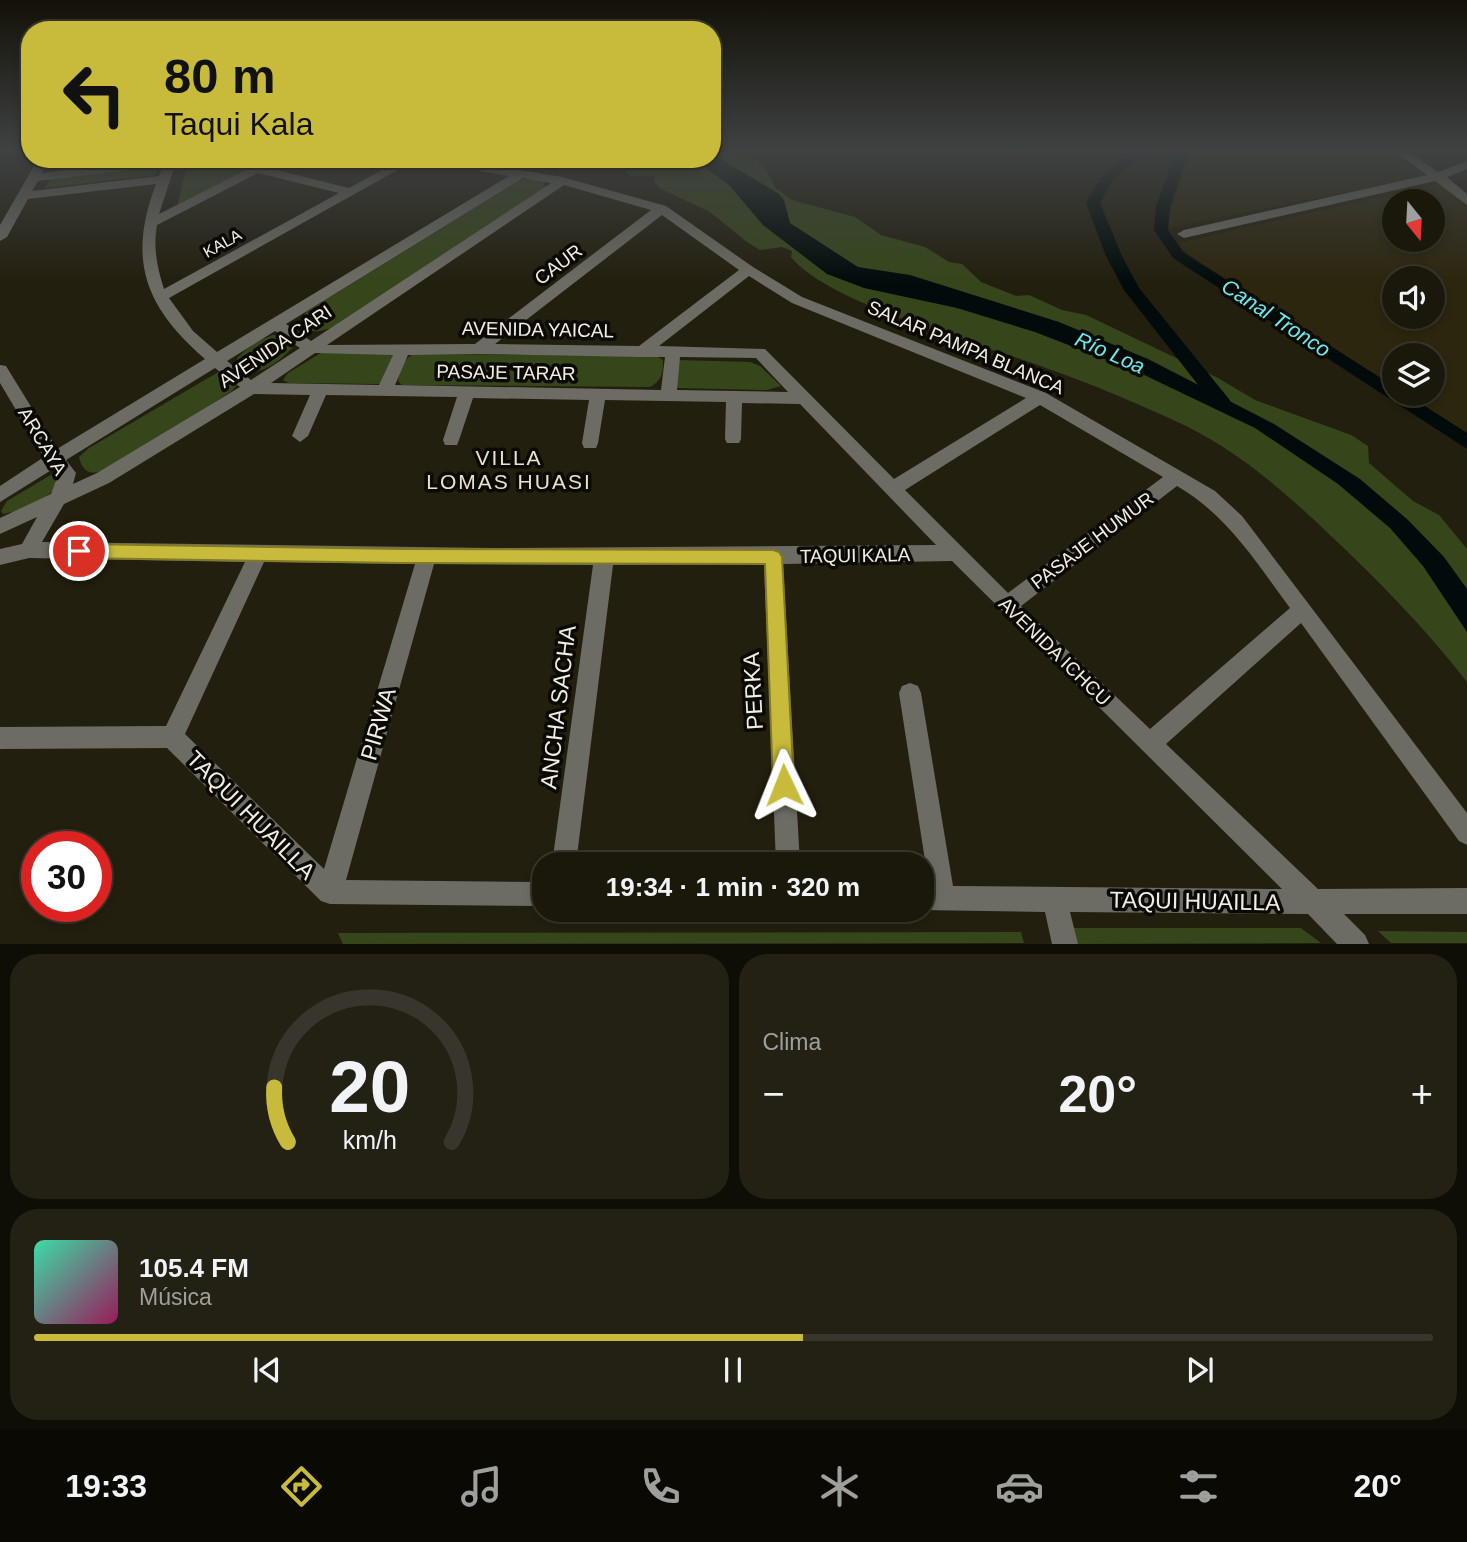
<!DOCTYPE html>
<html lang="es">
<head>
<meta charset="utf-8">
<style>
	:root { --surface:#1a170b; --page:#232014; --text:#f1f3f6; --muted:#9f9f9d; --line:#38362c; --accent:#c8bb3b }
	body { margin:0; font-family:Arial,sans-serif; background:var(--page); color:var(--text); height:100vh; display:flex; flex-direction:column; font-size:26px; white-space:nowrap }
	* { box-sizing:border-box; margin:0 }
	p { font-size:23px; color:var(--muted) }
	.icon { flex:none; width:38px; height:38px; fill:none; stroke:currentColor; stroke-width:2; stroke-linecap:round; stroke-linejoin:round }
	.map { position:relative; height:944px; overflow:hidden }
	.panel { display:flex; flex-direction:column; gap:10px; padding:10px; background:#0e0d06; flex:1 }
	.panel>* { flex:none }
	.hud { position:absolute; left:21px; top:21px; width:700px; height:147px; border-radius:28px; box-shadow:0 4px 10px #0003,0 0 0 2px var(--line); background:#c8bb3b; color:#111; overflow:hidden }
	.needle { width:46px; rotate:162deg }
	.controls { position:absolute; left:1382px; top:189px; display:grid; gap:14px }
	.controls a { display:grid; place-items:center; width:63px; height:63px; border-radius:50%; background:var(--surface); box-shadow:0 4px 10px #0003,0 0 0 2px var(--line); font-size:35px }
	.speed { position:absolute; left:21px; top:831px; display:flex; gap:14px; font-size:35px; font-weight:700; text-align:center }
	.speed>* { display:grid; place-content:center; width:91px; height:91px; border-radius:50%; background:var(--surface); box-shadow:0 4px 10px #0003,0 0 0 2px var(--line); line-height:1 }
	.speed .limit { border:10px solid #d22; background:#fff; color:#111 }
	.pin { position:absolute; display:grid; place-items:center; width:60px; height:60px; color:#fff; margin:-30px; border:4px solid #fff; border-radius:50%; box-shadow:0 2px 7px #0007 }
	.me { position:absolute; width:77px; margin:-38px; rotate:358deg; stroke-linejoin:round; filter:drop-shadow(0 0 5px #0008) }
	.turn { display:flex; align-items:center; gap:24px; height:147px; padding:0 28px; font-size:32px }
	.turn .icon { width:91px; height:91px; stroke-width:2.5 }
	.turn b { display:block; font-size:49px; line-height:60px }
	.big { font-size:52px; font-weight:700; line-height:1.1 }
	.panel .widget { flex:1; display:flex; flex-direction:column; justify-content:center; gap:10px; min-width:0; padding:0 24px; border-radius:28px; background:var(--page) }
	.panel .dial { align-items:center; gap:0 }
	.dial svg { height:182px; overflow:visible; fill:none; stroke:var(--line); stroke-width:7; stroke-linecap:round; text-anchor:middle }
	.dial text { fill:var(--text); stroke:none }
	.song { display:flex; align-items:center; gap:21px }
	.cover { width:84px; height:84px; border-radius:10px; background:linear-gradient(135deg,hsl(160 70% 55%),hsl(330 70% 35%)) }
	.played { height:7px; border-radius:4px; background:linear-gradient(90deg,var(--accent) 55%,var(--line) 55%) }
	.keys { display:flex; justify-content:space-around; direction:ltr }
	.heat { display:flex; justify-content:space-between; align-items:center; font-size:38px; direction:ltr }
	.panel .tiles { flex:1; display:grid; gap:10px; grid-template-columns:1fr 1fr }
	.widget:last-child { grid-column:span 2 }
	.trip { position:absolute; left:532px; top:852px; width:402px; height:70px; border-radius:28px; background:var(--surface); box-shadow:0 4px 10px #0003,0 0 0 2px var(--line); font-weight:700; line-height:70px; text-align:center }
	.menu { display:flex; height:112px; justify-content:space-around; align-items:center; background:#0a0904; color:var(--muted) }
	.menu .icon { width:49px; height:49px }
	.menu .current { color:var(--accent) }
	.menu b { font-size:32px; color:var(--text) }
	.map>svg:first-child { display:block }
	.built { fill:#2c260e; fill-rule:evenodd }
	.green { fill:#36461b }
	.water { fill:#020b0b }
	.lines { fill:none; stroke-linecap:round; stroke-linejoin:round }
	.canal { fill:#020b0b; fill-rule:evenodd }
	.minor { fill:#6d6c64; fill-rule:evenodd }
	.route { fill:#c8bb3b; stroke:#827a26; stroke-width:2 }
	.labels { text-anchor:middle; stroke-width:7; stroke-linejoin:round; paint-order:stroke }
	.far-street-label { font-size:16px; fill:#f0eee3; stroke:#0b0904 }
	.street-label { font-size:19px; fill:#f0eee3; stroke:#0b0904 }
	.water-label { font-size:21px; font-style:italic; fill:#67edf4; stroke:#0b0904 }
	.neighbourhood-label { font-size:21px; letter-spacing:2px; fill:#e7e2cc; stroke:#0b0904 }
	.near-street-label { font-size:23px; fill:#f0eee3; stroke:#0b0904 }
</style>
</head>
<body>
<div class="map">
<svg width="1467" height="944" viewBox="0 0 1467 944">
	<rect width="100%" height="100%" fill="#231f0f"/>
	<path class="built" d="M 1191,151 L 1388,151 L 1425,176 L 1164,229 Z
		M 1442,183 L 1467,207 L 1467,434 L 1403,394 L 1433,394 L 1433,355 L 1395,355 L 1395,389 L 1198,266 L 1178,243 ZM 1395,201 L 1433,201 L 1433,240 L 1395,240 ZM 1395,278 L 1433,278 L 1433,317 L 1395,317 Z"/>
	<path class="green" d="M 712,151 L 725,151 L 740,158 L 756,160 L 765,168 L 776,188 L 792,200 L 855,217 L 881,235 L 925,247 L 949,262 L 962,264 L 981,282 L 1016,296 L 1029,295 L 1062,310 L 1086,315 L 1218,378 L 1255,400 L 1351,435 L 1368,446 L 1369,463 L 1413,501 L 1439,515 L 1467,549 L 1467,682 C 1426,629 1379,581 1330,535 C 1286,493 1242,454 1188,427 C 1142,405 1094,385 1046,368 C 985,345 828,304 791,257 L 792,251 L 782,247 L 760,250 L 747,242 L 710,212 L 659,188 L 654,181 L 656,176 L 631,176 L 624,170 L 624,165 L 595,165 L 583,159 L 712,159 Z
		M 189,159 L 240,159 L 247,170 L 177,206 Z
		M 159,165 L 155,175 L 45,188 L 51,178 Z
		M 530,178 L 543,180 L 545,187 L 331,328 C 319,332 306,334 299,323 L 306,312 L 520,180 Z
		M 278,334 L 293,340 L 292,348 C 279,362 256,381 237,366 L 237,358 C 247,348 264,336 278,334 Z
		M 321,353 L 394,353 L 380,384 L 289,383 L 283,380 L 288,373 Z
		M 413,354 L 656,356 L 663,360 C 663,374 662,380 650,387 L 402,385 L 398,381 C 400,369 402,361 413,354 Z
		M 677,360 L 750,362 L 760,366 L 781,386 L 767,390 L 677,388 Z
		M 220,371 L 237,385 L 232,391 L 109,469 C 94,475 83,475 79,457 L 89,448 Z
		M 59,470 C 64,496 24,510 3,514 L 1,511 L 7,501 Z
		M 1074,928 L 1301,928 L 1321,943 L 1069,944 Z
		M 1378,931 L 1467,932 L 1467,943 L 1391,943 Z
		M 1021,932 L 1024,943 L 343,944 L 338,933 Z"/>
	<path class="water" d="M 712,154 L 779,194 L 784,200 L 790,223 L 858,267 L 910,275 L 1059,322 L 1148,359 L 1274,424 L 1360,479 L 1408,520 L 1444,557 L 1467,589 L 1467,632 L 1423,566 L 1390,528 L 1338,484 L 1255,428 L 1138,372 L 1035,332 L 957,308 L 864,288 L 827,274 L 763,225 L 729,185 L 694,159 L 712,159 Z"/>
	<g class="lines">
		<path class="canal" d="M 1137,151 L 1153,151 L 1120,173 L 1112,181 L 1100,203 L 1122,256 L 1139,288 L 1229,399 L 1232,404 L 1229,409 L 1217,409 L 1124,290 L 1106,256 L 1086,203 C 1101,175 1110,167 1137,151 Z
			M 1175,151 L 1189,151 L 1170,207 L 1168,230 L 1183,252 L 1395,387 L 1395,394 L 1406,394 L 1467,433 L 1467,449 L 1173,258 L 1154,230 L 1156,207 Z"/>
		<path class="minor" d="M 1393,151 L 1407,151 L 1438,172 L 1467,161 L 1467,169 L 1447,177 L 1467,194 L 1467,205 L 1435,181 L 1184,238 L 1177,234 L 1184,230 L 1427,175 Z
			M 38,159 L 50,159 L 42,173 L 155,159 L 177,159 L 159,214 L 250,168 L 242,159 L 255,159 L 261,166 L 349,188 L 402,159 L 417,159 L 169,298 L 193,331 L 217,352 L 509,176 L 480,171 L 460,159 L 476,159 L 487,165 L 562,177 L 666,206 L 753,267 L 802,297 L 1046,393 L 1215,491 L 1242,516 L 1467,813 L 1467,845 L 1459,841 L 1301,623 L 1166,744 L 1318,889 L 1467,888 L 1467,914 L 1344,914 L 1365,935 L 1369,944 L 1337,944 L 1308,914 L 1070,912 L 1078,944 L 1052,944 L 1045,912 L 921,910 L 922,886 L 929,886 L 899,693 L 902,686 L 910,683 L 918,686 L 921,693 L 953,886 L 1282,889 L 952,561 L 783,564 L 800,864 L 776,864 L 764,564 L 613,565 L 576,864 L 552,864 L 593,565 L 434,564 L 346,880 L 544,882 L 544,906 L 330,904 L 321,901 L 167,748 L 0,749 L 0,727 L 166,726 L 245,562 L 29,558 L 0,565 L 0,549 L 22,544 L 37,517 L 0,534 L 0,518 L 51,494 L 58,475 L 53,469 L 0,502 L 0,486 L 44,457 L 0,383 L 0,365 L 6,366 L 57,449 L 205,359 C 145,307 127,260 156,184 L 28,199 L 7,237 L 0,241 L 0,225 ZM 163,166 L 159,176 L 32,191 L 38,181 ZM 258,173 L 339,193 L 164,289 C 157,267 153,248 157,225 ZM 523,178 L 551,183 L 311,341 L 286,324 ZM 564,185 L 651,210 L 475,344 L 327,345 ZM 662,215 L 739,270 L 639,346 L 495,344 ZM 749,276 L 792,303 L 1026,398 L 894,479 L 765,349 L 659,346 ZM 275,331 L 300,348 L 251,380 L 227,361 ZM 315,353 L 393,355 L 379,385 L 271,383 ZM 478,354 L 641,357 L 665,357 L 661,390 L 395,385 L 408,355 ZM 680,357 L 756,358 L 788,392 L 677,390 ZM 215,368 L 240,387 L 97,473 L 73,484 L 76,473 L 66,460 ZM 254,394 L 310,395 L 292,436 L 300,442 L 308,436 L 326,395 L 457,397 L 443,440 L 445,445 L 457,445 L 459,440 L 473,398 L 589,400 L 582,443 L 584,448 L 596,448 L 598,443 L 605,400 L 726,402 L 725,439 L 727,443 L 739,443 L 741,439 L 742,403 L 800,404 L 936,545 L 492,548 L 42,542 L 64,504 L 109,483 ZM 1040,405 L 1163,477 L 1008,593 L 905,490 ZM 1177,486 C 1227,515 1256,562 1290,608 L 1150,729 L 1021,606 ZM 264,562 L 415,564 L 324,869 L 185,734 Z"/>
	</g>
	<linearGradient id="sky" x2="0" y2="1"><stop stop-color="#131108"/><stop offset="0.53" stop-color="#3f4242"/><stop offset="1" stop-color="#3f4242" stop-opacity="0"/></linearGradient>
	<rect width="1467" height="283" fill="url(#sky)"/>
	<path class="route" d="M 79,544 L 403,549 L 773,550 L 779,552 L 782,557 L 794,785 L 791,792 L 784,795 L 776,792 L 773,785 L 765,564 L 403,563 L 79,558 L 73,556 L 71,551 L 73,546 Z"/>
	<g class="labels">
		<g class="far-street-label">
			<text transform="translate(222 243) rotate(-29)" y="6">KALA</text>
		</g>
		<g class="street-label">
			<text transform="translate(558 264) rotate(-37)" y="7">CAUR</text>
			<text transform="translate(538 329) rotate(1)" y="7">AVENIDA YAICAL</text>
			<text transform="translate(275 346) rotate(-34)" y="7">AVENIDA CARI</text>
			<text transform="translate(966 347) rotate(23)" y="7">SALAR PAMPA BLANCA</text>
			<text transform="translate(506 372) rotate(1)" y="7">PASAJE TARAR</text>
			<text transform="translate(43 441) rotate(59)" y="7">ARCAYA</text>
			<text transform="translate(1092 540) rotate(-37)" y="7">PASAJE HUMUR</text>
			<text transform="translate(855 555) rotate(-1)" y="7">TAQUI KALA</text>
			<text transform="translate(1055 651) rotate(44)" y="7">AVENIDA ICHCU</text>
		</g>
		<g class="water-label">
			<text transform="translate(1276 318) rotate(33)" y="7">Canal Tronco</text>
			<text transform="translate(1110 353) rotate(24)" y="7">Río Loa</text>
		</g>
		<g class="neighbourhood-label">
			<text x="509" y="465">VILLA<tspan x="509" dy="24">LOMAS HUASI</tspan></text>
		</g>
		<g class="near-street-label">
			<text transform="translate(753 691) rotate(-93)" y="8">PERKA</text>
			<text transform="translate(558 707) rotate(-83)" y="8">ANCHA SACHA</text>
			<text transform="translate(378 724) rotate(-74)" y="8">PIRWA</text>
			<text transform="translate(251 815) rotate(45)" y="8">TAQUI HUAILLA</text>
			<text transform="translate(1195 901) rotate(1)" y="8">TAQUI HUAILLA</text>
		</g>
	</g>
</svg>
<div class="controls">
<a><svg class="needle" viewBox="-14 -14 28 28"><path d="M0-13l5 13h-10z" fill="#e53935"/><path d="M0 13l5-13h-10z" fill="#9f9f9d"/></svg></a>
<a><svg class="icon" aria-label="sound" viewBox="0 0 24 24"><path d="M4 9h4l5-4v14l-5-4H4zM17 9q2 3 0 6"/></svg></a>
<a><svg class="icon" aria-label="layers" viewBox="0 0 24 24"><path d="M12 4l9 5-9 5-9-5zM3 14l9 5 9-5"/></svg></a>
</div>
<div class="speed"><div class="limit">30</div></div>
<div class="pin" style="left:79px;top:551px;background:#d93025"><svg class="icon" aria-label="arrive" viewBox="0 0 24 24"><path d="M6 21V4h12l-3 4 3 4H6"/></svg></div>
<svg class="me" style="left:784px;top:785px" viewBox="-20 -20 40 40"><path d="M0-17L14 15 0 8-14 15z" fill="#c8bb3b" stroke="#fff" stroke-width="4"/></svg>
<div class="trip">19:34 · 1 min · 320 m</div>
<div class="hud">
<div class="turn"><svg class="icon" aria-label="left" viewBox="0 0 24 24"><path d="M17 20v-9H6M10 6l-5 5 5 5"/></svg><div><b>80 m</b>Taqui Kala</div></div>
</div>
</div>
<section class="panel">
<div class="tiles">
<div class="widget dial"><svg viewBox="0 0 100 80">
<path d="M14 69A42 42 0 1 1 86 69"/>
<path d="M14 69A42 42 0 0 1 8 45" stroke="#c8bb3b"/>
<text x="50" y="56" font-size="32" font-weight="700">20</text>
<text x="50" y="72" font-size="11">km/h</text>
</svg></div>
<div class="widget"><p>Clima</p>
<div class="heat"><a>−</a><b class="big">20°</b><a>+</a></div>
</div>
<div class="widget">
<div class="song"><i class="cover"></i><div><b>105.4 FM</b><p>Música</p></div></div>
<div class="played"></div>
<div class="keys"><svg class="icon" aria-label="previous" viewBox="0 0 24 24"><path d="M18 5L8 12l10 7zM5 5v14"/></svg><svg class="icon" aria-label="pause" viewBox="0 0 24 24"><path d="M8 5v14M16 5v14"/></svg><svg class="icon" aria-label="next" viewBox="0 0 24 24"><path d="M6 5l10 7-10 7zM19 5v14"/></svg></div>
</div>
</div>
</section>
<nav class="menu">
<b>19:33</b>
<svg class="icon current" aria-label="directions" viewBox="0 0 24 24"><path d="M12 3l9 9-9 9-9-9zM9 14v-3h6M13 9l2 2-2 2"/></svg>
<svg class="icon" aria-label="music" viewBox="0 0 24 24"><path d="M9 18V5l10-2v13"/><circle cx="6" cy="18" r="3"/><circle cx="16" cy="16" r="3"/></svg>
<svg class="icon" aria-label="phone" viewBox="0 0 24 24"><path d="M5 4h4l2 5-3 2q2 4 5 5l2-3 5 2v4C11 20 4 13 5 4z"/></svg>
<svg class="icon" aria-label="climate" viewBox="0 0 24 24"><path d="M12 3v18M4 7l16 10M4 17L20 7"/></svg>
<svg class="icon" aria-label="car" viewBox="0 0 24 24"><path d="M5 17H2v-5l4-1 3-4h7l3 4 3 1v5h-3M9 17h6M6 11h13"/><circle cx="7" cy="17" r="2"/><circle cx="17" cy="17" r="2"/></svg>
<svg class="icon" aria-label="filters" viewBox="0 0 24 24"><path d="M4 7h16M4 17h16"/><circle cx="9" cy="7" r="2"/><circle cx="15" cy="17" r="2"/></svg>
<b>20°</b>
</nav>
</body>
</html>
